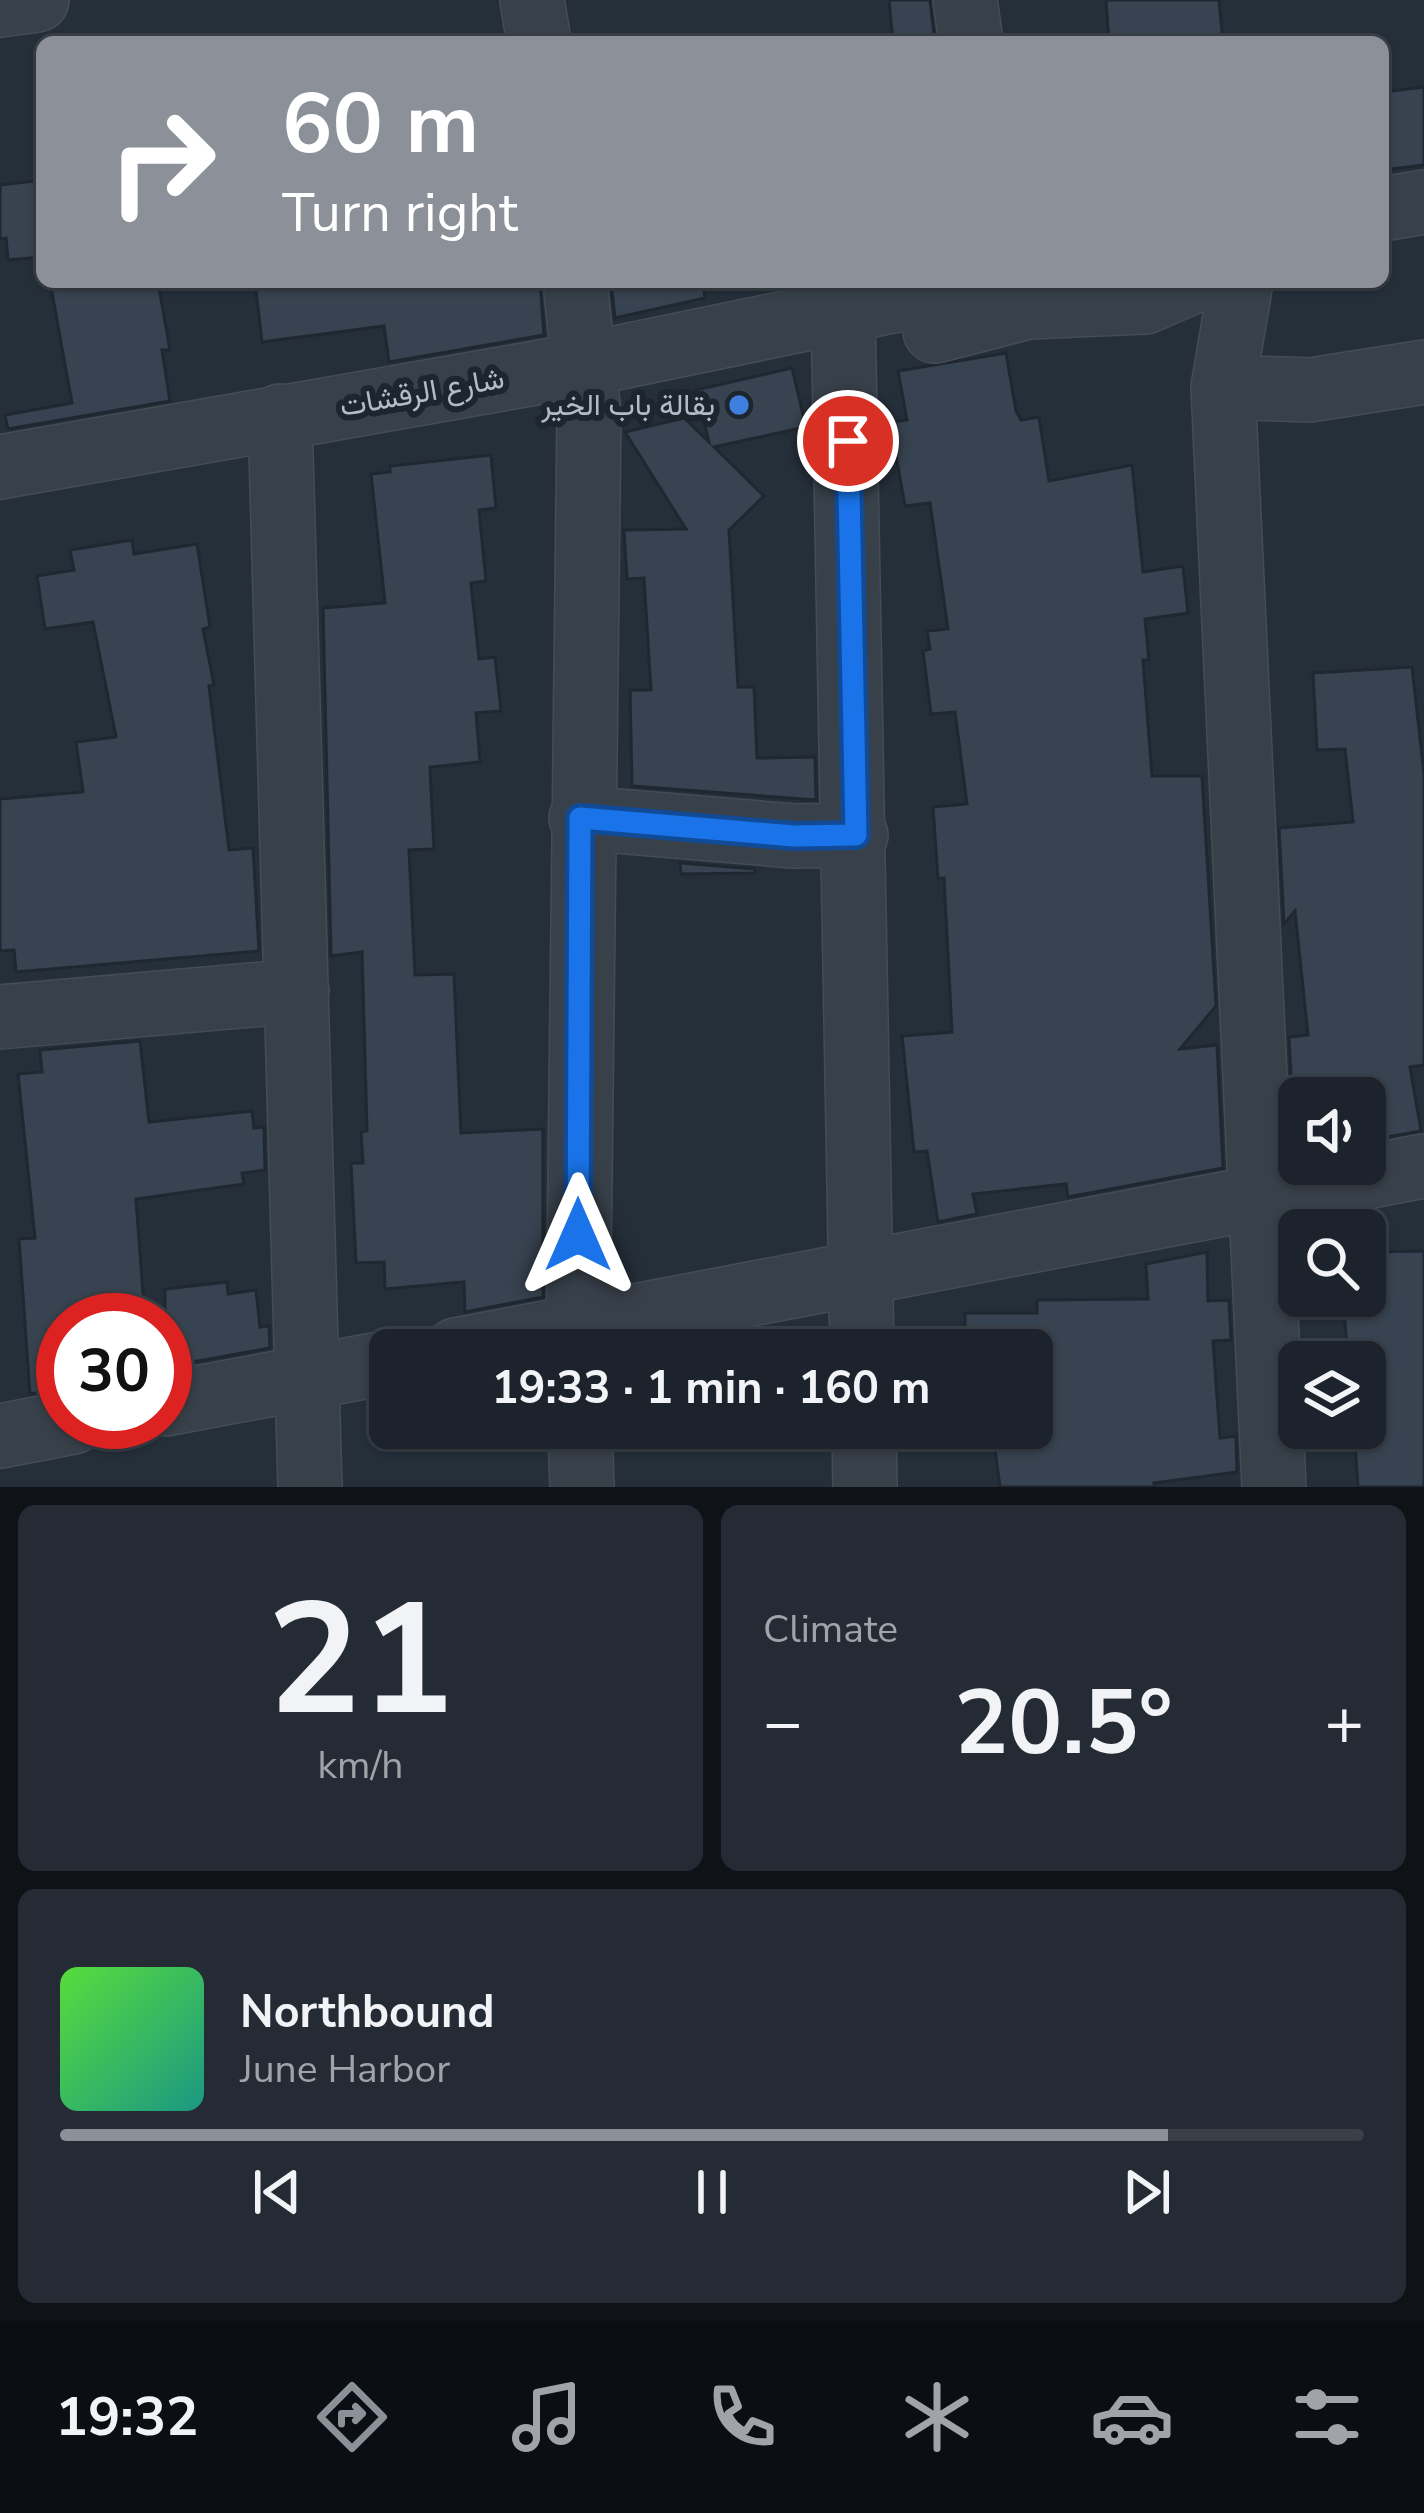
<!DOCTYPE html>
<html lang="en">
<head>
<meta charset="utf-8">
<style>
	:root { --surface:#1c232c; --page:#252b34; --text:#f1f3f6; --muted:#a0a4a9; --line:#3a4048; --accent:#8c9099 }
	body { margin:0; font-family:"Nunito Sans",Vazirmatn,sans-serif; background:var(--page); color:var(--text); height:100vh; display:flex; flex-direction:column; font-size:45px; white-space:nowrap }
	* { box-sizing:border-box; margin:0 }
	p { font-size:39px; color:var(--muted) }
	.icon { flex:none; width:66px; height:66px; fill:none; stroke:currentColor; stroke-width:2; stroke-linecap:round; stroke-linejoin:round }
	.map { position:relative; height:1487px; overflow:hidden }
	.panel { display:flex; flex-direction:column; gap:18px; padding:18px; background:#0f1318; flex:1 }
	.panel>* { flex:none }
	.guide { position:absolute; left:36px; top:36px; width:1353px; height:252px; border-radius:18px; box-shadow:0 3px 9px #0004,0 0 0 3px var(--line); background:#8c9099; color:#fff; overflow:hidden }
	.tools { position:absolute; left:1278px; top:1077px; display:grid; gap:24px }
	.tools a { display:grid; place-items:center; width:108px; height:108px; border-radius:18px; background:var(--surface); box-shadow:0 3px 9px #0004,0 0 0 3px var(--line); font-size:60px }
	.speed { position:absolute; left:36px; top:1293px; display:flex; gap:24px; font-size:60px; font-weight:700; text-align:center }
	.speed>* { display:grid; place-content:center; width:156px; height:156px; border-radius:50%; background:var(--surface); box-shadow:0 3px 9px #0004,0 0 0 3px var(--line); line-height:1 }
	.speed .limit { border:18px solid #d22; background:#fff; color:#111 }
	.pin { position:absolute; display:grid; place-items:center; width:102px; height:102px; color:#fff; margin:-51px; border:6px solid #fff; border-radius:50%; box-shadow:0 3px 12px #0007 }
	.me { position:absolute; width:132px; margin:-66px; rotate:0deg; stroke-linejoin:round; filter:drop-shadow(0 0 9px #0008) }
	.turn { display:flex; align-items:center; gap:42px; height:252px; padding:0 48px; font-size:54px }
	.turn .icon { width:156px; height:156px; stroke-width:2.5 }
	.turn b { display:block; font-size:84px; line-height:102px }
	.big { font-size:90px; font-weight:700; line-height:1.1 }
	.panel .tile { flex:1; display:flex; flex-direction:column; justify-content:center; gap:18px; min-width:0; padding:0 42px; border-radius:18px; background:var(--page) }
	.panel .dial { align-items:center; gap:0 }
	.dial b { font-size:156px; line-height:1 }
	.song { display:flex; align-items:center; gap:36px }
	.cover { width:144px; height:144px; border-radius:18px; background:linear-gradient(135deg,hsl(110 70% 55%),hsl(170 70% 35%)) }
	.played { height:12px; border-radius:6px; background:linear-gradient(90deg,var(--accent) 85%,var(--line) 85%) }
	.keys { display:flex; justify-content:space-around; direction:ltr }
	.heat { display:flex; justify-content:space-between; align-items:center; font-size:66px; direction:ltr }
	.panel .tiles { flex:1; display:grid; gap:18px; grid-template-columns:1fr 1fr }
	.tile:last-child { grid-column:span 2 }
	.trip { position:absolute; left:369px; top:1329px; width:684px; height:120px; border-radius:18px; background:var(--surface); box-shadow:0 3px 9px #0004,0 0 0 3px var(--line); font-weight:700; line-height:120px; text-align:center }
	.dock { display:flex; height:192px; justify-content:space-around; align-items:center; background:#0b0e12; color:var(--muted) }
	.dock .icon { width:84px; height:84px }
	.dock .on { color:var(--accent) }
	.dock b { font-size:54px; color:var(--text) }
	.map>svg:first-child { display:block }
	.building { fill:#374350; stroke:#1f2731; stroke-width:3 }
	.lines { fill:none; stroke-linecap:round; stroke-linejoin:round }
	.minor-casing { stroke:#444c56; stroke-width:66 }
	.minor { stroke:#38404a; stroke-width:63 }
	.route-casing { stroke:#114b97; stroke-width:30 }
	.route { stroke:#1a73e8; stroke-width:21 }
	.shop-dot { fill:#3f7fe0; stroke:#1d252f; stroke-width:4.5 }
	.labels { text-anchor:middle; stroke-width:12; stroke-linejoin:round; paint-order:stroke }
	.street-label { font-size:30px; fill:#b4bbc6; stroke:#1d252f }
	.poi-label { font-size:30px; fill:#b4bbc6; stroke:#1d252f; text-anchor:end }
</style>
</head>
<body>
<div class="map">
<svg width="1424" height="1487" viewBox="0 0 1424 1487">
	<rect width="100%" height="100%" fill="#252f3a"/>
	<path class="building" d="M 889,0 L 930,0 L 935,42 L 893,42 Z
		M 1106,0 L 1219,0 L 1223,42 L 1109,42 Z
		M 1424,87 L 1424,165 L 1383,170 L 1383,92 Z
		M 42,180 L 42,257 L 8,260 L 6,238 L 0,239 L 0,185 Z
		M 50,282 L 158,282 L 170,350 L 162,350 L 170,401 L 8,429 L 5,415 L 72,403 Z
		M 255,282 L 540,282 L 544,335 L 389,362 L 384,326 L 262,342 Z
		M 611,282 L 703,282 L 705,298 L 615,318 Z
		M 1006,353 L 1016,411 L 1021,420 L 1039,417 L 1049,481 L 1132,465 L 1143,572 L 1183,566 L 1188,613 L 1145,619 L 1149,660 L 1143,660 L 1152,776 L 1202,776 L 1216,1006 L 1180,1049 L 1217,1045 L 1223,1168 L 1068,1197 L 1066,1184 L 973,1194 L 977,1214 L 938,1222 L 927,1151 L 914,1152 L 902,1036 L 952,1032 L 944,878 L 938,879 L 933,807 L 967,804 L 955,712 L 931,714 L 923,651 L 930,649 L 927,631 L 948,629 L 930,503 L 905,506 L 890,422 L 907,420 L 898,371 Z
		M 792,368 L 806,427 L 714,447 L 764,496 L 729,530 L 738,687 L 754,687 L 757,758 L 815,757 L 816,800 L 632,786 L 630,690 L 651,690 L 644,578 L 627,579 L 624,530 L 686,529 L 625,432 L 684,418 L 709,442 L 696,390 Z
		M 491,455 L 496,508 L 479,510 L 486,581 L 471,583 L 479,659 L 495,657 L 501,711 L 476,713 L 480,762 L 430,767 L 434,849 L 409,850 L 415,975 L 454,974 L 461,1133 L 543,1129 L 543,1297 L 465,1312 L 464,1282 L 385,1289 L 384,1262 L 356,1263 L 351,1163 L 363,1163 L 361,1132 L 367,1131 L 362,952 L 331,956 L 323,608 L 385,603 L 371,474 L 390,472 L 390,466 Z
		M 132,540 L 134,554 L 197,544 L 210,627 L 203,629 L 214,685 L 209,686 L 229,850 L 253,848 L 259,951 L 16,972 L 14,950 L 0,951 L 0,799 L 83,792 L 76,742 L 116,737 L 93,622 L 45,629 L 37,576 L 74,570 L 70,550 Z
		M 1412,667 L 1424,774 L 1424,1065 L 1410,1067 L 1421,1131 L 1365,1141 L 1365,1098 L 1299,1098 L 1299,1153 L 1295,1154 L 1289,1037 L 1308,1035 L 1295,911 L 1284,924 L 1279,828 L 1353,822 L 1345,749 L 1317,750 L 1313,673 Z
		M 680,863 L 755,869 L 755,873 L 681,874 Z
		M 140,1041 L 149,1122 L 252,1111 L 254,1128 L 264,1127 L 265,1170 L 242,1173 L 244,1184 L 136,1199 L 145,1320 L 63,1320 L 63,1387 L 30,1394 L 19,1239 L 35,1238 L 18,1074 L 42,1072 L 40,1050 Z
		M 1424,1251 L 1424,1487 L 1358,1487 L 1355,1443 L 1365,1442 L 1365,1362 L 1348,1362 L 1343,1296 L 1365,1296 L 1365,1262 L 1372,1261 L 1371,1252 Z
		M 1207,1252 L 1208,1301 L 1229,1300 L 1231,1340 L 1213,1341 L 1220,1438 L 1236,1436 L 1237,1472 L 1154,1483 L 1155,1487 L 1000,1487 L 992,1428 L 1039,1428 L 1038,1350 L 965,1350 L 965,1313 L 1037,1313 L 1037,1300 L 1148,1299 L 1146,1264 Z
		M 227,1282 L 228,1294 L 256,1290 L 260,1327 L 269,1326 L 270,1348 L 165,1367 L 165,1289 Z"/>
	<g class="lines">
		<defs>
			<path id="minor" d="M 532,0 L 539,42
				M 965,0 L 971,42
				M 0,5 L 37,0
				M 1383,209 L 1424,202
				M 575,282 L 589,414 L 578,1350
				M 1241,282 L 1223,387 L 1310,390 L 1424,372
				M 843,308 L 862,1350
				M 935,331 L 1028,307 L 1145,302 L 1191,282
				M 1223,387 L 1274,1487
				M 280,416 L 310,1487
				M 0,467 L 587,364 L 984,282
				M 581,818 L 794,836 L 856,835
				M 0,1017 L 297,991
				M 456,1350 L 1424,1166
				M 165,1404 L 390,1362
				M 580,1428 L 582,1487
				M 864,1428 L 865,1487
				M 0,1436 L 73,1422"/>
		</defs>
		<use href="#minor" class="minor-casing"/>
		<use href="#minor" class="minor"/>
	</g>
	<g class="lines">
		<defs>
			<path id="route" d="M 578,1235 L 580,818 L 794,836 L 856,835 L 848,441"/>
		</defs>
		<use href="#route" class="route-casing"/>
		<use href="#route" class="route"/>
	</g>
	<circle class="shop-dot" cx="739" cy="405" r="12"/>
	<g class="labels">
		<g class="street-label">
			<text transform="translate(422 392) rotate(-10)" y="10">شارع الرقشات</text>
		</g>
		<g class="poi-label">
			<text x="715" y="415">بقالة باب الخير</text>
		</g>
	</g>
</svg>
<div class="tools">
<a><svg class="icon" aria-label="sound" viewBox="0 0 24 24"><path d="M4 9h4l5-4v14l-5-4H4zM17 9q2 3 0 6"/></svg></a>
<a><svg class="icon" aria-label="search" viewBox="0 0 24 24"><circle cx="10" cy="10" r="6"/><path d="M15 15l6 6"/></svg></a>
<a><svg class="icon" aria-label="layers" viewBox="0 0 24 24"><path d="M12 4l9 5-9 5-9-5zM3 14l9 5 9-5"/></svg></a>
</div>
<div class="speed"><div class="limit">30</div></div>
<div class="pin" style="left:848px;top:441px;background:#d93025"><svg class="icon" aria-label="arrive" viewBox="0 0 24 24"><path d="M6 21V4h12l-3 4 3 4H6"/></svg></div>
<svg class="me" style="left:578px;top:1235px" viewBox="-20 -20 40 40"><path d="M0-17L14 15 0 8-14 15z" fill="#1a73e8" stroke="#fff" stroke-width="4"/></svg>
<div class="trip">19:33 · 1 min · 160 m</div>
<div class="guide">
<div class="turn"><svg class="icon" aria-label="right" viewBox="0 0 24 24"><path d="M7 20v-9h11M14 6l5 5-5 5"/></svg><div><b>60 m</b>Turn right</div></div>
</div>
</div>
<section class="panel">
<div class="tiles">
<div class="tile dial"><b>21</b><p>km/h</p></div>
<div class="tile"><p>Climate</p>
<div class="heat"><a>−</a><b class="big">20.5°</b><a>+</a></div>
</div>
<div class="tile">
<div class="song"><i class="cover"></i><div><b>Northbound</b><p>June Harbor</p></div></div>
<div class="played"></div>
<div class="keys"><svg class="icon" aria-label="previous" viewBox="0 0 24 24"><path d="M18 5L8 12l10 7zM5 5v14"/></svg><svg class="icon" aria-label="pause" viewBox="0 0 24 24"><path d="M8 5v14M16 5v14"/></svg><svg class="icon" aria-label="next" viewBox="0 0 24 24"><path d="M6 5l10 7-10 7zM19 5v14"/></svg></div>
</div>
</div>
</section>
<nav class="dock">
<b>19:32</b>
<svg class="icon on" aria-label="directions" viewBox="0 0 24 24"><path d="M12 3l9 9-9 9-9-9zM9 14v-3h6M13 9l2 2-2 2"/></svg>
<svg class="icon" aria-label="music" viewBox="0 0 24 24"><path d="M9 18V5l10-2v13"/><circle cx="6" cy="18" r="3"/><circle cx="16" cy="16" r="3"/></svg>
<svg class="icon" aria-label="phone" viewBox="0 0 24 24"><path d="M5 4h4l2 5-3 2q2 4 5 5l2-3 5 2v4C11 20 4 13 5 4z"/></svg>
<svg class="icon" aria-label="climate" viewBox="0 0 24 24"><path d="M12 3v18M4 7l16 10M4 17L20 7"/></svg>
<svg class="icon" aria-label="car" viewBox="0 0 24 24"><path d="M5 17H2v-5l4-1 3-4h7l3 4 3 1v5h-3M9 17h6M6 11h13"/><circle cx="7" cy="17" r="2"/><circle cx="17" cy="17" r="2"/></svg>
<svg class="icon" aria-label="filters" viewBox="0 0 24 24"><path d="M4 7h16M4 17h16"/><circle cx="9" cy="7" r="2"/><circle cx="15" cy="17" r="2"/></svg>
</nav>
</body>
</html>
